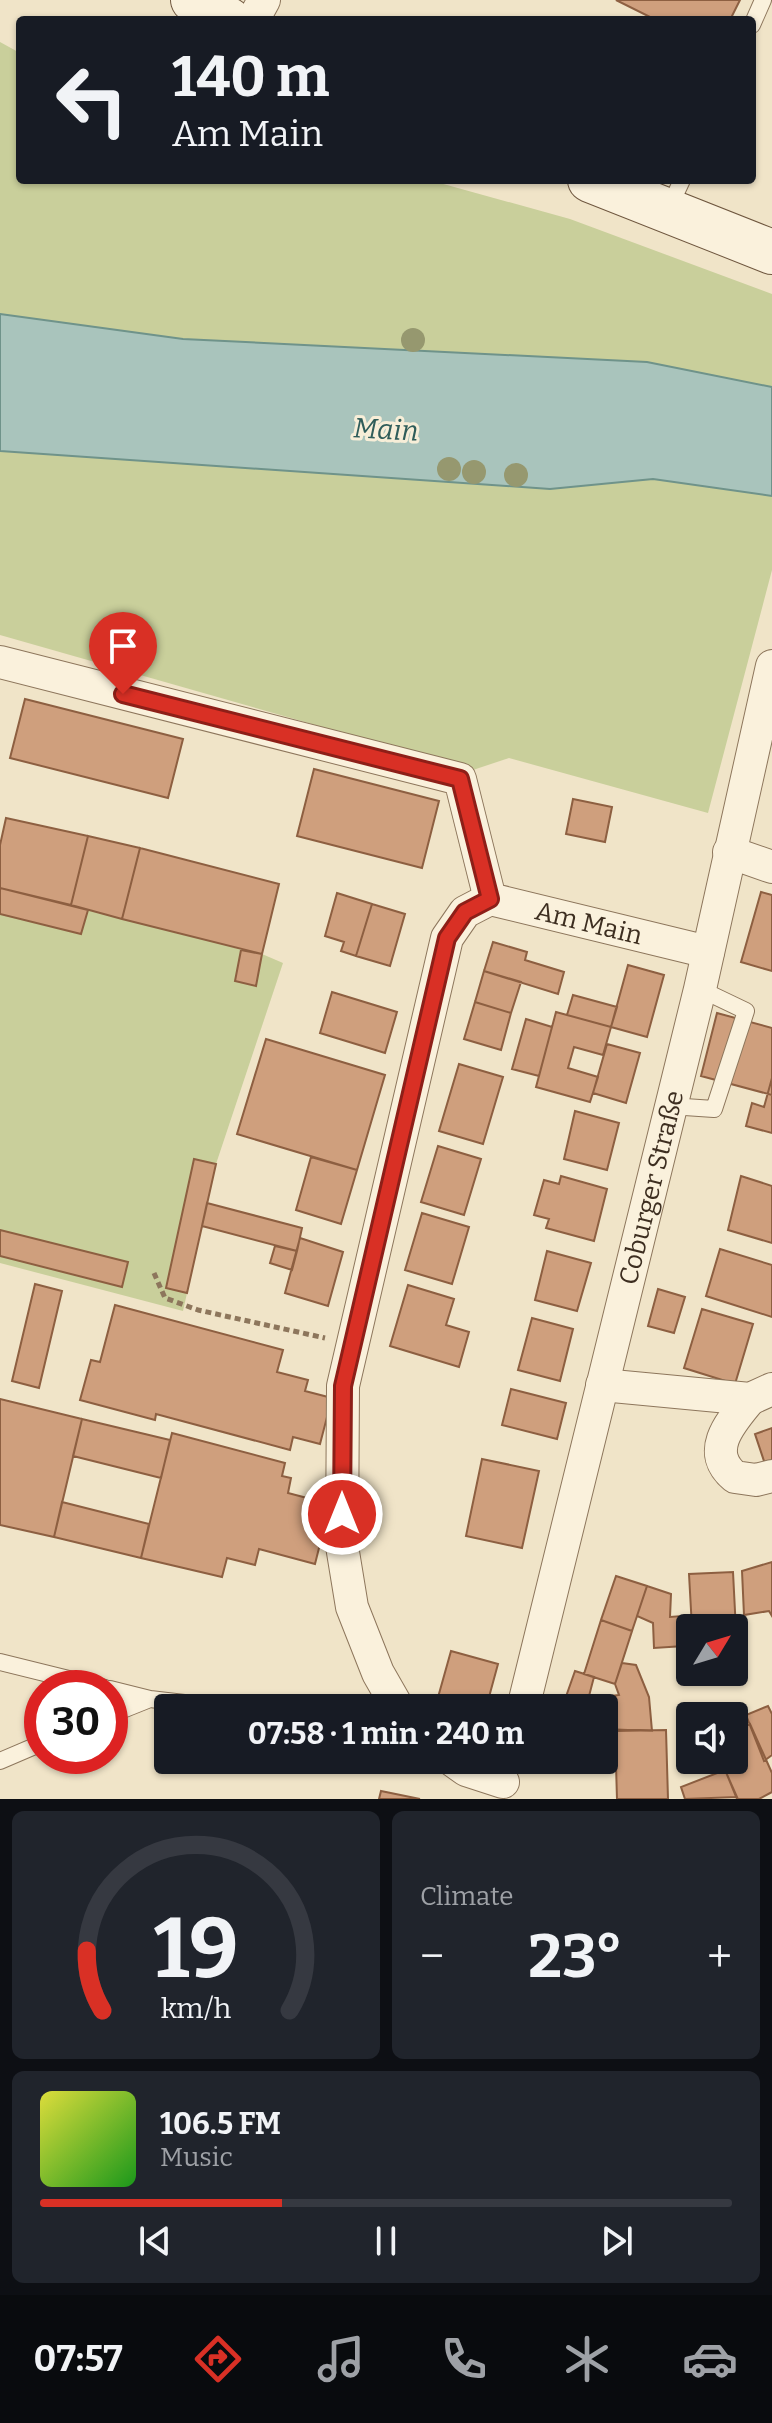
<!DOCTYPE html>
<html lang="en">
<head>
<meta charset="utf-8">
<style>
	:root { --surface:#171b24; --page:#20242c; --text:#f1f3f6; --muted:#9ea1a6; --line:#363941; --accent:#d93025 }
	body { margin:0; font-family:Bitter,serif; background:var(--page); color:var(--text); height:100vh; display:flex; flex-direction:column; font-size:30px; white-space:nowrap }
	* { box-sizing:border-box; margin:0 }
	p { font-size:26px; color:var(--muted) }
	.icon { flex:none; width:44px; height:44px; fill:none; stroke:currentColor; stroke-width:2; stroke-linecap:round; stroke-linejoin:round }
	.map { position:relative; height:1799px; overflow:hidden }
	.side { display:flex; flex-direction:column; gap:12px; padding:12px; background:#0d0f14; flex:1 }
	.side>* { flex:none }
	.hud { position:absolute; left:16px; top:16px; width:740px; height:168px; border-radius:8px; box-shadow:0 2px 6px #0004; background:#171b24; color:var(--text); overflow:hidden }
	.needle { width:52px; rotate:52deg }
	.buttons { position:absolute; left:676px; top:1614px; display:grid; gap:16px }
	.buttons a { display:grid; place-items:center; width:72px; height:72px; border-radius:8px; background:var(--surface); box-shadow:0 2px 6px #0004; font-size:40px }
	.speed { position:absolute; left:24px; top:1670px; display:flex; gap:16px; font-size:40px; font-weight:700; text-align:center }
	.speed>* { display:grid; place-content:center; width:104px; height:104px; border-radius:50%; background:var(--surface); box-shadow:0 2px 6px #0004; line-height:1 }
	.speed .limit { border:12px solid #d22; background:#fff; color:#111 }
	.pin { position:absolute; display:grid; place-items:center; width:68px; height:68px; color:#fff; margin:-82px -34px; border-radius:50% 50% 50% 0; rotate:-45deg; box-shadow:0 0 8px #0007 }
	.pin .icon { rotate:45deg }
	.me { position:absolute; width:88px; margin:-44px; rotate:0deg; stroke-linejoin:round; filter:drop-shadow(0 0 6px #0008) }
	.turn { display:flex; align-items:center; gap:28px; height:168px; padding:0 24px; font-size:36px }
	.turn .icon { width:104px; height:104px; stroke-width:2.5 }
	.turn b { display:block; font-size:56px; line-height:68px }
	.big { font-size:60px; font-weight:700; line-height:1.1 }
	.side .card { flex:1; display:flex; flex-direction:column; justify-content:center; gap:12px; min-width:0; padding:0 28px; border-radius:12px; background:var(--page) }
	.side .dial { align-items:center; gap:0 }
	.dial svg { height:208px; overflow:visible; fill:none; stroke:var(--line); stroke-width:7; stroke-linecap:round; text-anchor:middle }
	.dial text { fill:var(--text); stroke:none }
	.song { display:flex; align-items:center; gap:24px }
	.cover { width:96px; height:96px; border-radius:12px; background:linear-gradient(135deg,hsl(60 70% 55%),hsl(120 70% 35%)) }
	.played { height:8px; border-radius:4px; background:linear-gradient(90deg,var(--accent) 35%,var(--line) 35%) }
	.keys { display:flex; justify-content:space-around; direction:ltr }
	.heat { display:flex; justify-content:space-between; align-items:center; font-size:44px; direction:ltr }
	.side .tiles { flex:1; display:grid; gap:12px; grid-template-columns:1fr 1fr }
	.card:last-child { grid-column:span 2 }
	.trip { position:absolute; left:154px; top:1694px; width:464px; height:80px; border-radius:8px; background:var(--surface); box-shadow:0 2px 6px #0004; font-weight:700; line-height:80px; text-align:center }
	.tab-bar { display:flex; height:128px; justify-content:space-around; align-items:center; background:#090b0e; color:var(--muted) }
	.tab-bar .icon { width:56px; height:56px }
	.tab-bar .current { color:var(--accent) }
	.tab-bar b { font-size:36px; color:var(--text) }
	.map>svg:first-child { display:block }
	.green { fill:#c9cf9b }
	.water { fill:#a9c4bc; stroke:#6f938a; stroke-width:2 }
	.building { fill:#cf9f7d; stroke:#8d5f41; stroke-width:2 }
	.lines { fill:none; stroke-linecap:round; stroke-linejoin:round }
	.lane-casing { stroke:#8d765c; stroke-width:18 }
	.street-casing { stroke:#8d765c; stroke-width:34 }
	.secondary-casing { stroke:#6f573f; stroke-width:46 }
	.path { stroke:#8d765c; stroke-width:5; stroke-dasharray:6 4; stroke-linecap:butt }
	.lane { stroke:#faf1dc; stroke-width:16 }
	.street { stroke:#faf1dc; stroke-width:32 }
	.secondary { stroke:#faf1dc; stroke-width:44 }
	.tree { fill:#96986f }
	.route-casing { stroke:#8d1f18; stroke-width:20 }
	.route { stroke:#d93025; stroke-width:14 }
	.labels { text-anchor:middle; stroke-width:6; stroke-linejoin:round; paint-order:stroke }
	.street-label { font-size:26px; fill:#3d2e20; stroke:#f7eed8 }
	.water-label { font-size:28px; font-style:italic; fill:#2f5d5a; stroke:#f7eed8 }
</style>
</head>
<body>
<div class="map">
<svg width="772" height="1799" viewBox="0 0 772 1799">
	<rect width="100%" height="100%" fill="#f0e4c8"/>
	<path class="green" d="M 0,42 L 20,53 L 20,180 L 429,180 L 570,219 L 772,294 L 772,387 L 647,362 L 183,339 L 0,314 Z
		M 0,451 L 550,489 L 653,479 L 772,496 L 772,570 L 708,813 L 509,758 L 473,770 L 0,635 Z
		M 0,888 L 262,954 L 283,963 L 216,1164 L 183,1311 L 0,1263 Z"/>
	<path class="water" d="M 0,314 L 183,339 L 647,362 L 772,387 L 772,496 L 653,479 L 550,489 L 0,451 Z"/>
	<path class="building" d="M 616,0 L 740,0 L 730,20 L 656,20 Z
		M 25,699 L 183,739 L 168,798 L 10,758 Z
		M 314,769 L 439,801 L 422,868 L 297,836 Z
		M 573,799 L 612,807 L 605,842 L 566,834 Z
		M 6,818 L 88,836 L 71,905 L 0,888 L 0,845 Z
		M 88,836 L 140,848 L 122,919 L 71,905 Z
		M 140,848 L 279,884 L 262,954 L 122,919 Z
		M 0,888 L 88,910 L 81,934 L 0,914 Z
		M 761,892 L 772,895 L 772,971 L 741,962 Z
		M 337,893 L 372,904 L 356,956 L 341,951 L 344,942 L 325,936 Z
		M 372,904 L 405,914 L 390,966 L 356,956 Z
		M 493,942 L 527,952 L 525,960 L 564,972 L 558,994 L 484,971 Z
		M 241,950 L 262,954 L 256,986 L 235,981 Z
		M 628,965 L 664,975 L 647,1037 L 611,1027 Z
		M 484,971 L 521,982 L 511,1013 L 475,1002 Z
		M 332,992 L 397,1012 L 385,1053 L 320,1033 Z
		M 573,995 L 617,1007 L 611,1027 L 567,1015 Z
		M 475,1002 L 511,1013 L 501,1050 L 464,1039 Z
		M 556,1012 L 611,1027 L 603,1055 L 574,1047 L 568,1068 L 598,1077 L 590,1102 L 536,1087 Z
		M 717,1013 L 772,1028 L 772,1095 L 701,1076 Z
		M 526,1019 L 552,1027 L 539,1076 L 512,1069 Z
		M 266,1039 L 385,1075 L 357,1170 L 237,1134 Z
		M 607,1044 L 640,1053 L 626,1103 L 593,1093 Z
		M 459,1064 L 503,1077 L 483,1144 L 439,1131 Z
		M 772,1078 L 772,1133 L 746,1126 L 752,1103 L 764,1107 Z
		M 575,1111 L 619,1123 L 607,1170 L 564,1159 Z
		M 438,1146 L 481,1159 L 464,1215 L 421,1202 Z
		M 311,1157 L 357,1170 L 341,1224 L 296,1210 Z
		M 194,1159 L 216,1164 L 187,1293 L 166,1288 Z
		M 561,1176 L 607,1189 L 594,1241 L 546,1228 L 549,1219 L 534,1215 L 544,1180 L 559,1184 Z
		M 741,1176 L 772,1186 L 772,1243 L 728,1230 Z
		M 207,1203 L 302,1228 L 297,1251 L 202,1226 Z
		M 422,1213 L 469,1227 L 452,1284 L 405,1270 Z
		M 0,1230 L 128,1262 L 122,1287 L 0,1256 Z
		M 300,1238 L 343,1252 L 328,1306 L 285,1293 Z
		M 275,1246 L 297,1251 L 292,1270 L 270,1263 Z
		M 720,1249 L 772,1265 L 772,1317 L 706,1296 Z
		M 547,1251 L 591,1263 L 577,1311 L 535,1300 Z
		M 35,1284 L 62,1291 L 39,1388 L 12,1381 Z
		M 408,1285 L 454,1299 L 446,1325 L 469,1332 L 459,1367 L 390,1346 Z
		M 658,1289 L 685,1297 L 674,1333 L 648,1326 Z
		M 115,1305 L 283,1350 L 277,1372 L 308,1380 L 305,1391 L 332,1398 L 320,1444 L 293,1437 L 290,1450 L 156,1414 L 155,1420 L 80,1400 L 91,1360 L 100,1362 Z
		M 702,1309 L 753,1324 L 735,1384 L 684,1368 Z
		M 532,1318 L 573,1329 L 560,1381 L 518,1370 Z
		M 511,1389 L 566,1403 L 557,1439 L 502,1425 Z
		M 0,1399 L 82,1419 L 54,1537 L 0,1525 Z
		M 82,1419 L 170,1440 L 161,1478 L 73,1456 Z
		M 772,1428 L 772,1462 L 765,1464 L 755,1434 Z
		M 172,1433 L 285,1463 L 282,1476 L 291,1478 L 288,1493 L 330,1504 L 315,1564 L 259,1549 L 255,1565 L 227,1558 L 222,1577 L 141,1558 Z
		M 482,1459 L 539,1471 L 522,1548 L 466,1536 Z
		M 62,1502 L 149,1524 L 141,1558 L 54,1537 Z
		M 772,1562 L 772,1616 L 769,1611 L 744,1615 L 742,1571 Z
		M 733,1572 L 736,1631 L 734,1628 L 692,1628 L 689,1574 Z
		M 616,1576 L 647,1586 L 632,1631 L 601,1620 Z
		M 647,1586 L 671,1594 L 670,1617 L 682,1616 L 684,1646 L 654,1648 L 653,1623 L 637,1616 Z
		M 601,1620 L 632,1631 L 615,1684 L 584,1674 Z
		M 451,1651 L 498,1664 L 486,1708 L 435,1708 Z
		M 622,1663 L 636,1665 L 649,1697 L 652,1731 L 604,1729 L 602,1697 L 619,1695 L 615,1684 Z
		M 575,1671 L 594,1677 L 589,1696 L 602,1697 L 602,1708 L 562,1708 Z
		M 768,1706 L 772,1714 L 772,1755 L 764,1761 L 746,1715 Z
		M 750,1724 L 772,1773 L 772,1792 L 759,1799 L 737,1799 L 721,1760 L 734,1760 L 734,1733 Z
		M 604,1729 L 615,1731 L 616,1769 L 559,1760 L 604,1760 Z
		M 666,1730 L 668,1799 L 617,1799 L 615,1731 Z
		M 725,1770 L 737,1797 L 685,1799 L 681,1787 Z
		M 381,1791 L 420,1799 L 379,1799 Z"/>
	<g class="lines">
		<defs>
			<path id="lane" d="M 752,25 L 763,0
				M 669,208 L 682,180
				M 670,1106 L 714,1109 L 746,1011 L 700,989
				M 0,1662 L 105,1688
				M 110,1689 L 150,1699 L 227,1708
				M 110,1715 L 150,1699
				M 0,1761 L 42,1743"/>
			<g id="street">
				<path d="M 253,20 L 264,0"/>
				<path id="s1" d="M 0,662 L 460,779 L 490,899 L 708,952"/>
				<path d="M 729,852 L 772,867"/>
				<path d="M 602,1385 L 750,1399 L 772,1389"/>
				<path d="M 750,1399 C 731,1422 704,1451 735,1477 L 756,1480 L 772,1476"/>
				<path d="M 398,1708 L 378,1673 L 352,1607 L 342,1546 L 343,1386 L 447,938 L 465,912 L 490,899"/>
				<path id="s2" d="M 523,1708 L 700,989 L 772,666"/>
				<path d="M 452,1760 L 466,1770 L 503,1782"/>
			</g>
			<path id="secondary" d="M 193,0 L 229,20
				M 590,180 L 772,252"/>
		</defs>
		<use href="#lane" class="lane-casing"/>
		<use href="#street" class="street-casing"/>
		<use href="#secondary" class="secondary-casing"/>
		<path class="path" d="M 154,1273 L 165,1298 L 198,1310 L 325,1338"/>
		<use href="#lane" class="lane"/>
		<use href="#street" class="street"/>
		<use href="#secondary" class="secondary"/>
	</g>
	<g class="tree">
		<circle cx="413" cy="340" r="12"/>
		<circle cx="449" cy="469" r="12"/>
		<circle cx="474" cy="472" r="12"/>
		<circle cx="516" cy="475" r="12"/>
	</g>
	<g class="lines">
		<defs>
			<path id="route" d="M 123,694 L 460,779 L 490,899 L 465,912 L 447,938 L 343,1386 L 342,1514"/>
		</defs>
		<use href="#route" class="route-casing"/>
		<use href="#route" class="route"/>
	</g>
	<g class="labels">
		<g class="street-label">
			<text dy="9" stroke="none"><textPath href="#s1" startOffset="700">Am Main</textPath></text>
			<text dy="9" stroke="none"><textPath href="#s2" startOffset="536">Coburger Straße</textPath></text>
		</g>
		<g class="water-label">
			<text transform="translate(386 429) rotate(3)" y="10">Main</text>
		</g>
	</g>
</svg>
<div class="buttons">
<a><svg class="needle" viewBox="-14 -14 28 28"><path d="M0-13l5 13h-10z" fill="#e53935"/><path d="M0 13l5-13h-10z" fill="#9ea1a6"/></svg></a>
<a><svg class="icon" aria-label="sound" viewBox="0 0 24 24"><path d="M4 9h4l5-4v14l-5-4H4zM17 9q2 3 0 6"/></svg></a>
</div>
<div class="speed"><div class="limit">30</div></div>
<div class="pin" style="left:123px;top:694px;background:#d93025"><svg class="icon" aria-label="arrive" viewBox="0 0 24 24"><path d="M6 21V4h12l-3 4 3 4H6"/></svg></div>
<svg class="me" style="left:342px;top:1514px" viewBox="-20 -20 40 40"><circle r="17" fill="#d93025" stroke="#fff" stroke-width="3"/><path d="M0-11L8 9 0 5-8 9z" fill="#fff"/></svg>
<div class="trip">07:58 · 1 min · 240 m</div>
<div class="hud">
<div class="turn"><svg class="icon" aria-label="left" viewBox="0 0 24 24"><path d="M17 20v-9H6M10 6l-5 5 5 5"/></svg><div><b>140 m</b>Am Main</div></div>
</div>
</div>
<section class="side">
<div class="tiles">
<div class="card dial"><svg viewBox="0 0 100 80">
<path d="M14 69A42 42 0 1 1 86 69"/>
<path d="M14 69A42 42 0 0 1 8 46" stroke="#d93025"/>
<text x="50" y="56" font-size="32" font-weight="700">19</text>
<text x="50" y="72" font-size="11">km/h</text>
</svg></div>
<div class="card"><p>Climate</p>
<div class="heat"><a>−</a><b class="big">23°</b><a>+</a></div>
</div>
<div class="card">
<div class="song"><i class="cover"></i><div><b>106.5 FM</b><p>Music</p></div></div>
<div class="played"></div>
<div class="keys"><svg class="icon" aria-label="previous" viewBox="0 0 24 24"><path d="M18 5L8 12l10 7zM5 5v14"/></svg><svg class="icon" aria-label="pause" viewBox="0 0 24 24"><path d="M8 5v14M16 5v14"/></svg><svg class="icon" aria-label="next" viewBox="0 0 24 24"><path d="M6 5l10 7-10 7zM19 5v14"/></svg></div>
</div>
</div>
</section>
<nav class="tab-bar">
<b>07:57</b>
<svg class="icon current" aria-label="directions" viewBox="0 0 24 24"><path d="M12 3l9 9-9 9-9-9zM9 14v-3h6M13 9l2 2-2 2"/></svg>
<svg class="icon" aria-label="music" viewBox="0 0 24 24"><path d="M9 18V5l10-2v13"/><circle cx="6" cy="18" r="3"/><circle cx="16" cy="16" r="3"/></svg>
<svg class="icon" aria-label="phone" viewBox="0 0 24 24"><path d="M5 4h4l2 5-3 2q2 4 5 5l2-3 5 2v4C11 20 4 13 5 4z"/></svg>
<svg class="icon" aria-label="climate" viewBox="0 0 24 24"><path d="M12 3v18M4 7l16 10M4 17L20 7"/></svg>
<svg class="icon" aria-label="car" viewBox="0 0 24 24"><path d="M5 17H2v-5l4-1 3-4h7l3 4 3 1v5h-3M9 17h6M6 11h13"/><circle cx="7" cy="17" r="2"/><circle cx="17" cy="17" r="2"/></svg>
</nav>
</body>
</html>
